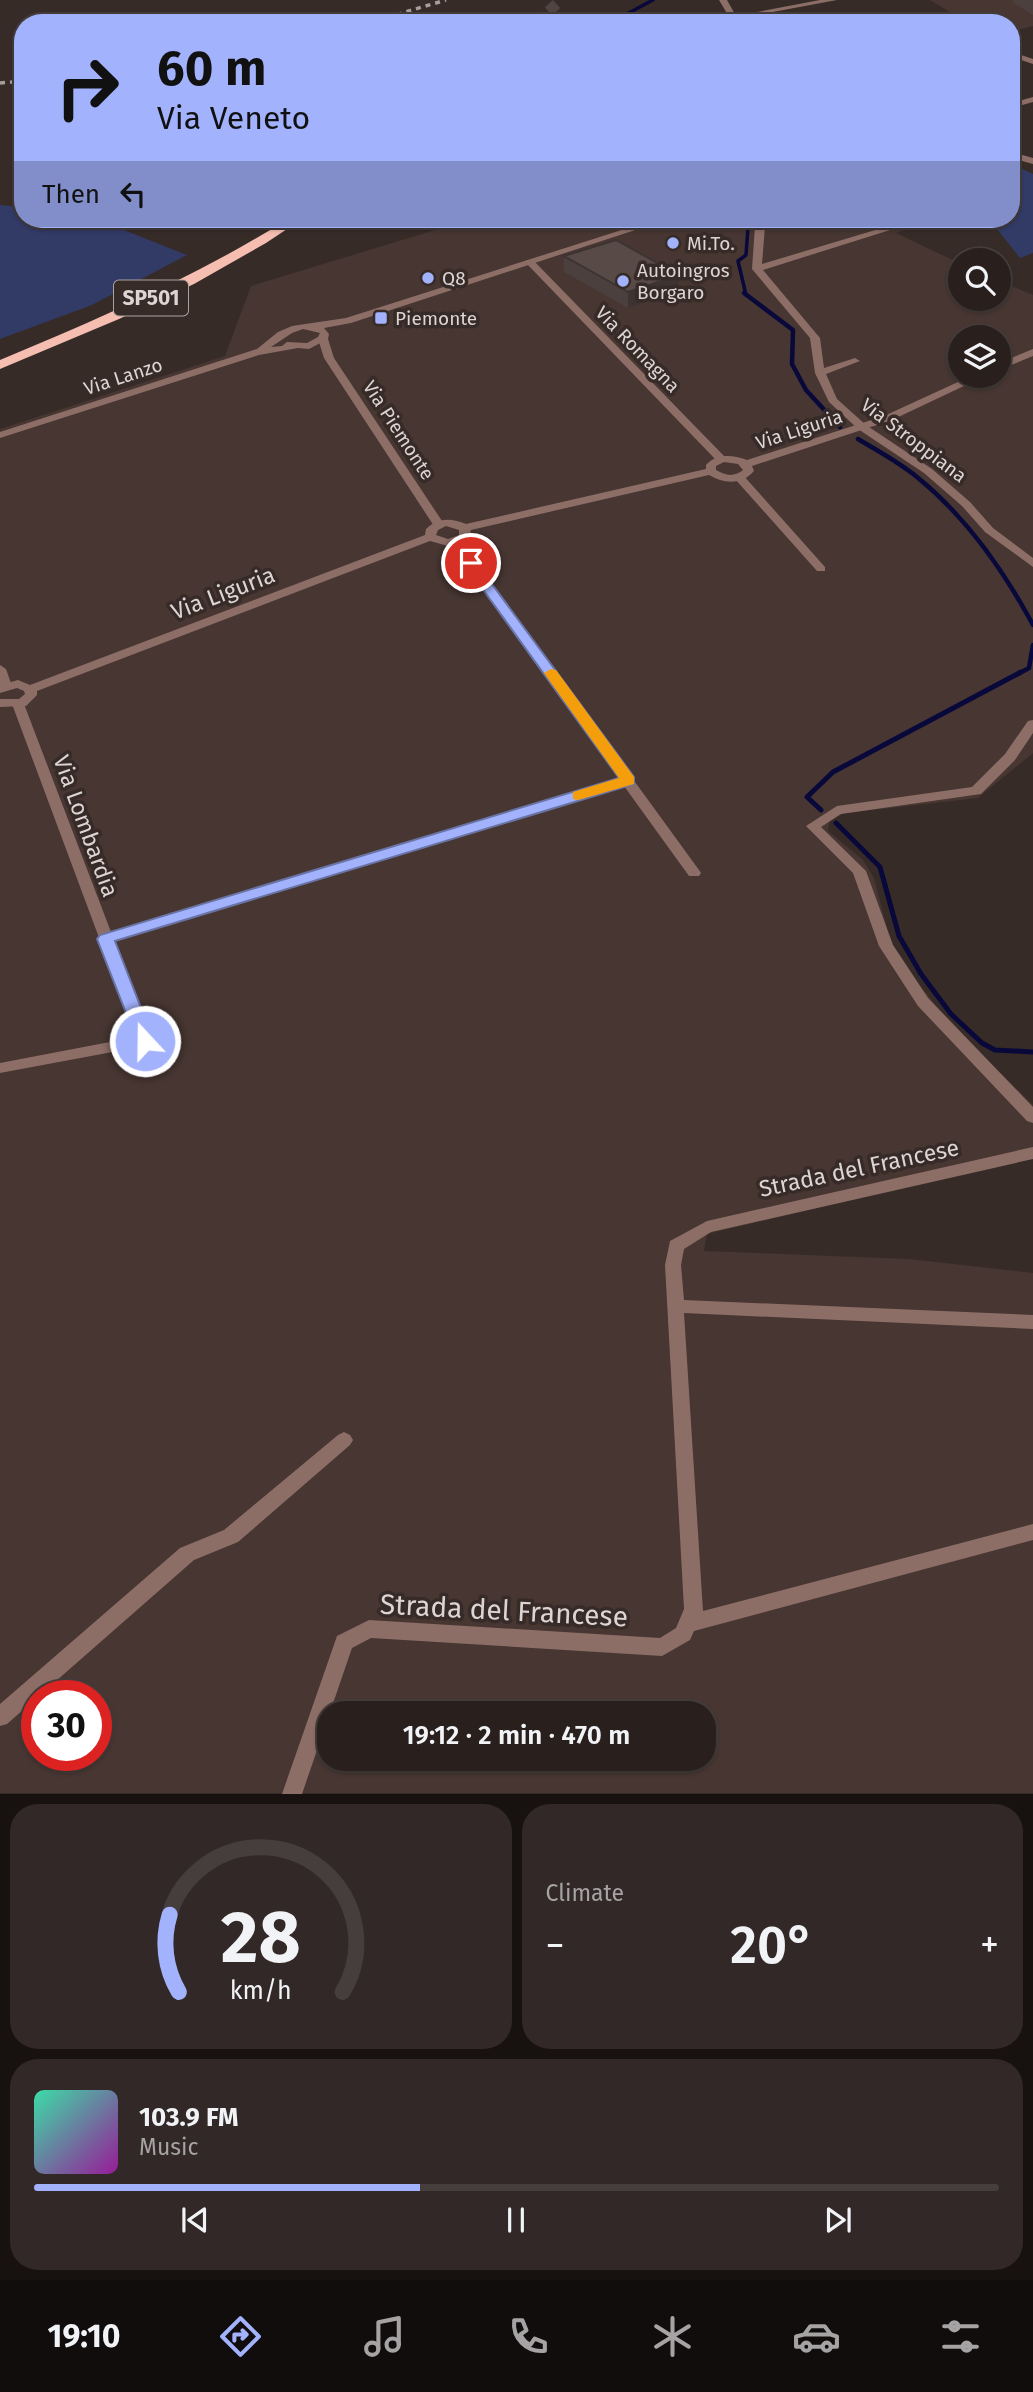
<!DOCTYPE html>
<html lang="en">
<head>
<meta charset="utf-8">
<style>
	:root { --surface:#29201e; --page:#312827; --text:#f1f3f6; --muted:#a5a3a4; --line:#453e3c; --accent:#a2b2fd }
	body { margin:0; font-family:"Fira Sans",sans-serif; background:var(--page); color:var(--text); height:100vh; display:flex; flex-direction:column; font-size:26px; white-space:nowrap }
	* { box-sizing:border-box; margin:0 }
	p { font-size:23px; color:var(--muted) }
	.icon { flex:none; width:38px; height:38px; fill:none; stroke:currentColor; stroke-width:2; stroke-linecap:round; stroke-linejoin:round }
	.map { position:relative; height:1794px; overflow:hidden }
	.drawer { display:flex; flex-direction:column; gap:10px; padding:10px; background:#171210; flex:1 }
	.drawer>* { flex:none }
	.guide { position:absolute; left:14px; top:14px; width:1006px; height:214px; border-radius:28px; box-shadow:0 2px 5px #0004,0 0 0 2px var(--line); background:#a2b2fd; color:#111; overflow:hidden }
	.controls { position:absolute; left:948px; top:248px; display:grid; gap:14px }
	.controls a { display:grid; place-items:center; width:63px; height:63px; border-radius:50%; background:var(--surface); box-shadow:0 2px 5px #0004,0 0 0 2px var(--line); font-size:35px }
	.speed { position:absolute; left:21px; top:1680px; display:flex; gap:14px; font-size:35px; font-weight:700; text-align:center }
	.speed>* { display:grid; place-content:center; width:91px; height:91px; border-radius:50%; background:var(--surface); box-shadow:0 2px 5px #0004,0 0 0 2px var(--line); line-height:1 }
	.speed .limit { border:10px solid #d22; background:#fff; color:#111 }
	.pin { position:absolute; display:grid; place-items:center; width:60px; height:60px; color:#fff; margin:-30px; border:4px solid #fff; border-radius:50%; box-shadow:0 2px 7px #0007 }
	.me { position:absolute; width:77px; margin:-38px; rotate:339deg; stroke-linejoin:round; filter:drop-shadow(0 0 5px #0008) }
	.turn { display:flex; align-items:center; gap:24px; height:147px; padding:0 28px; font-size:32px }
	.turn .icon { width:91px; height:91px; stroke-width:2.5 }
	.turn b { display:block; font-size:49px; line-height:60px }
	.then { display:flex; align-items:center; height:66px; padding:0 28px; background:#0003; gap:14px; font-size:26px }
	.big { font-size:52px; font-weight:600; line-height:1.1 }
	.drawer .widget { flex:1; display:flex; flex-direction:column; justify-content:center; gap:10px; min-width:0; padding:0 24px; border-radius:28px; background:var(--page) }
	.drawer .dial { align-items:center; gap:0 }
	.dial svg { height:182px; overflow:visible; fill:none; stroke:var(--line); stroke-width:7; stroke-linecap:round; text-anchor:middle }
	.dial text { fill:var(--text); stroke:none }
	.song { display:flex; align-items:center; gap:21px }
	.cover { width:84px; height:84px; border-radius:10px; background:linear-gradient(135deg,hsl(160 70% 55%),hsl(300 70% 35%)) }
	.played { height:7px; border-radius:4px; background:linear-gradient(90deg,var(--accent) 40%,var(--line) 40%) }
	.keys { display:flex; justify-content:space-around; direction:ltr }
	.heat { display:flex; justify-content:space-between; align-items:center; font-size:38px; direction:ltr }
	.drawer .tiles { flex:1; display:grid; gap:10px; grid-template-columns:1fr 1fr }
	.widget:last-child { grid-column:span 2 }
	.trip { position:absolute; left:317px; top:1701px; width:399px; height:70px; border-radius:28px; background:var(--surface); box-shadow:0 2px 5px #0004,0 0 0 2px var(--line); font-weight:600; line-height:70px; text-align:center }
	.tabs { display:flex; height:112px; justify-content:space-around; align-items:center; background:#100d0c; color:var(--muted) }
	.tabs .icon { width:49px; height:49px }
	.tabs .current { color:var(--accent) }
	.tabs b { font-size:32px; color:var(--text) }
	.map>svg:first-child { display:block }
	.built { fill:#473632; fill-rule:evenodd }
	.green { fill:#323a66 }
	.lines { fill:none; stroke-linecap:round; stroke-linejoin:round }
	.stream-far2 { stroke:#09083a; stroke-width:3.5 }
	.stream-far1 { stroke:#09083a; stroke-width:4.5 }
	.stream { stroke:#09083a; stroke-width:5 }
	.trunk-tunnel { stroke:#504442; stroke-width:11; stroke-dasharray:11 6; stroke-linecap:butt }
	.minor { fill:#8d6e67; fill-rule:evenodd }
	.tertiary { fill:#8d6e67; fill-rule:evenodd }
	.trunk { fill:#f6beb1; fill-rule:evenodd }
	.rail { stroke:#a79e9c; stroke-width:3.5; stroke-dasharray:5 5; stroke-linecap:butt }
	.wall { fill:#4b403d }
	.shaded-wall { fill:#3d3432 }
	.building { fill:#574a47; stroke:#3d3432; stroke-width:2 }
	.route { fill:#a2b2fd; stroke:#6974a4; stroke-width:2 }
	.slow { fill:#f59e0b }
	.poi-dot { fill:#a2b2fd; stroke:#372b28; stroke-width:2.5 }
	.labels { text-anchor:middle; stroke-width:7; stroke-linejoin:round; paint-order:stroke }
	.far-poi-label { font-size:19px; fill:#ddd5d3; stroke:#372b28; text-anchor:start }
	.far-street-label { font-size:19px; fill:#ddd5d3; stroke:#372b28 }
	.shield { fill:#372b28; stroke:#aba2a0; stroke-width:2 }
	.shield-label { font-size:21px; font-weight:bold; fill:#ddd5d3 }
	.street-label { font-size:23px; fill:#ddd5d3; stroke:#372b28 }
	.near-street-label { font-size:28px; fill:#ddd5d3; stroke:#372b28 }
</style>
</head>
<body>
<div class="map">
<svg width="1033" height="1794" viewBox="0 0 1033 1794">
	<rect width="100%" height="100%" fill="#372b28"/>
	<path class="built" d="M 930,0 L 1024,0 L 1033,15 L 1033,26 L 1012,32 L 1012,23 L 968,23 Z
		M 471,219 L 937,219 L 896,233 L 961,264 L 961,299 L 999,299 L 999,281 L 1033,295 L 1033,753 L 978,798 L 846,813 L 836,816 L 829,822 L 828,831 L 863,860 L 874,878 L 890,940 L 897,956 L 948,1021 L 1033,1105 L 1033,1157 L 707,1234 L 704,1251 L 909,1259 L 1033,1273 L 1033,1793 L 0,1793 L 0,429 L 225,356 L 251,286 ZM 961,338 L 999,338 L 999,376 L 961,376 ZM 37,1696 L 96,1696 L 96,1755 L 37,1755 ZM 329,1713 L 704,1713 L 704,1759 L 329,1759 Z"/>
	<path class="green" d="M 1012,164 L 1033,174 L 1033,253 L 1020,258 L 989,219 L 1012,219 Z
		M 0,205 L 23,207 L 23,219 L 96,219 L 187,255 L 92,305 L 0,339 Z"/>
	<g class="lines">
		<path class="stream-far2" d="M 610,23 L 653,0
			M 742,219 L 748,227 L 746,255 L 738,261 L 746,295"/>
		<path class="stream-far1" d="M 744,293 L 793,330 L 792,364 L 806,390 L 840,427
			M 858,439 C 878,451 899,462 917,477 C 965,516 1004,571 1033,625
			M 1018,674 L 1029,668 L 1033,645"/>
		<path class="stream" d="M 821,810 L 807,797 L 833,772 L 1021,672
			M 836,823 L 880,867 L 899,936 L 921,974 L 951,1014 L 982,1043 L 995,1050 L 1033,1052"/>
		<path class="trunk-tunnel" d="M 536,23 L 561,0"/>
		<path class="minor" d="M 820,0 L 837,0 L 735,19 L 731,17 Z
			M 1012,52 L 1033,59 L 1033,64 L 1012,57 Z
			M 1012,152 L 1033,158 L 1033,164 L 1012,158 Z
			M 752,219 L 760,219 L 765,226 L 762,264 L 912,219 L 925,219 L 763,270 L 820,338 L 824,368 L 855,358 L 860,361 L 826,374 L 837,399 L 866,425 L 932,469 L 970,502 L 993,528 L 1033,558 L 1033,567 L 985,532 L 962,506 L 924,473 L 858,429 L 829,402 L 815,373 L 810,338 L 752,269 L 755,226 Z
			M 527,260 L 533,260 L 725,457 L 725,461 L 717,461 L 527,264 Z
			M 323,336 L 328,339 L 334,358 L 444,524 L 442,526 L 434,526 L 324,358 L 318,339 Z
			M 739,474 L 743,475 L 825,567 L 825,571 L 817,571 L 735,479 L 734,477 Z
			M 455,539 L 459,540 L 699,870 L 701,873 L 699,876 L 689,876 L 624,786 L 114,941 L 153,1041 L 150,1045 L 0,1073 L 0,1063 L 136,1037 L 12,704 L 14,701 L 22,701 L 24,704 L 111,932 L 619,779 L 449,542 Z
			M 0,665 L 6,669 L 12,686 L 10,689 L 6,690 L 0,686 Z
			M 1033,720 L 1033,733 L 1015,760 L 981,794 L 841,814 L 821,827 L 866,871 L 893,945 L 928,998 L 1033,1107 L 1033,1123 L 1027,1121 L 918,1006 L 879,946 L 853,873 L 806,826 L 837,806 L 972,787 L 1005,754 L 1028,721 Z
			M 1033,1147 L 1033,1159 L 711,1232 L 684,1249 L 681,1265 L 684,1300 L 1033,1315 L 1033,1329 L 684,1313 L 703,1611 L 1033,1524 L 1033,1540 L 694,1631 L 690,1640 L 662,1656 L 371,1638 L 352,1648 L 302,1794 L 282,1794 L 337,1636 L 369,1620 L 660,1638 L 676,1628 L 684,1609 L 665,1265 L 670,1241 L 707,1221 Z
			M 344,1432 L 350,1435 L 353,1440 L 350,1445 L 238,1542 L 194,1560 L 7,1724 L 0,1726 L 0,1704 L 180,1548 L 224,1530 L 338,1435 Z"/>
		<path class="tertiary" d="M 719,0 L 727,0 L 736,16 L 747,23 L 737,23 L 732,19 L 705,23 L 710,16 L 728,15 Z
			M 1033,97 L 1033,102 L 1012,108 L 1012,103 Z
			M 656,219 L 669,219 L 351,323 L 324,328 L 329,334 L 328,339 L 309,349 L 298,348 L 259,355 L 0,438 L 0,432 L 257,349 L 278,332 L 292,326 L 346,318 ZM 303,329 L 320,333 L 318,337 L 307,343 L 287,342 L 282,346 L 271,347 L 292,333 Z
			M 1033,349 L 1033,356 L 999,370 L 999,363 Z
			M 971,376 L 985,376 L 892,420 L 752,466 L 754,471 C 742,485 724,484 709,475 L 471,530 L 469,538 L 448,546 L 430,541 L 37,691 L 37,695 L 26,706 L 0,707 L 0,699 L 19,699 L 25,694 L 24,691 L 17,688 L 0,693 L 0,685 L 18,680 L 30,685 L 425,535 L 426,529 C 438,517 452,518 466,524 L 706,469 L 706,465 C 717,453 732,455 747,460 L 884,416 ZM 724,462 L 738,464 L 743,470 C 734,477 726,476 716,470 L 716,466 ZM 446,526 L 459,530 L 459,535 L 448,539 L 436,535 L 438,530 Z"/>
		<path class="trunk" d="M 288,219 L 302,219 L 266,243 L 194,284 L 119,319 L 0,369 L 0,360 C 99,319 197,276 288,219 Z"/>
		<path class="rail" d="M 368,23 L 446,0
			M 0,83 L 23,81"/>
	</g>
	<path class="wall" d="M 1013,0 L 1033,0 L 1033,15 L 1012,2 Z
		M 564,256 L 679,275 L 678,291 L 628,308 L 564,272 Z"/>
	<path class="shaded-wall" d="M 679,275 L 678,291 L 628,308 L 628,292 Z"/>
	<path class="building" d="M 616,240 L 679,275 L 628,292 L 564,256 Z"/>
	<path class="route" d="M 466,561 L 475,561 L 634,777 L 634,784 L 115,941 L 154,1041 L 151,1046 L 139,1046 L 97,939 L 100,935 L 619,778 L 466,566 Z"/>
	<path class="slow" d="M 551,669 L 556,670 L 634,777 L 634,784 L 578,800 L 573,799 L 573,792 L 619,778 L 544,673 Z"/>
	<g class="poi-dot">
		<circle cx="673" cy="243" r="7"/>
		<circle cx="428" cy="278" r="7"/>
		<circle cx="623" cy="281" r="7"/>
		<rect x="374" y="311" width="14" height="14" rx="3.5"/>
	</g>
	<g class="labels">
		<g class="far-poi-label">
			<text x="687" y="250">Mi.To.</text>
			<text x="637" y="277">Autoingros<tspan x="637" dy="22">Borgaro</tspan></text>
			<text x="442" y="285">Q8</text>
			<text x="395" y="325">Piemonte</text>
		</g>
		<g class="far-street-label">
			<text transform="translate(638 349) rotate(46)" y="7">Via Romagna</text>
			<text transform="translate(123 376) rotate(-18)" y="7">Via Lanzo</text>
			<text transform="translate(799 429) rotate(-18)" y="7">Via Liguria</text>
			<text transform="translate(399 430) rotate(57)" y="7">Via Piemonte</text>
			<text transform="translate(914 440) rotate(37)" y="7">Via Stroppiana</text>
		</g>
		<rect class="shield" x="114" y="280.5" width="74" height="35" rx="5"/>
		<g class="shield-label">
			<text x="151" y="305">SP501</text>
		</g>
		<g class="street-label">
			<text transform="translate(223 593) rotate(-21)" y="8">Via Liguria</text>
			<text transform="translate(86 826) rotate(70)" y="8">Via Lombardia</text>
			<text transform="translate(859 1168) rotate(-12)" y="8">Strada del Francese</text>
		</g>
		<g class="near-street-label">
			<text transform="translate(504 1610) rotate(3)" y="10">Strada del Francese</text>
		</g>
	</g>
</svg>
<div class="controls">
<a><svg class="icon" aria-label="search" viewBox="0 0 24 24"><circle cx="10" cy="10" r="6"/><path d="M15 15l6 6"/></svg></a>
<a><svg class="icon" aria-label="layers" viewBox="0 0 24 24"><path d="M12 4l9 5-9 5-9-5zM3 14l9 5 9-5"/></svg></a>
</div>
<div class="speed"><div class="limit">30</div></div>
<div class="pin" style="left:471px;top:563px;background:#d93025"><svg class="icon" aria-label="arrive" viewBox="0 0 24 24"><path d="M6 21V4h12l-3 4 3 4H6"/></svg></div>
<svg class="me" style="left:145px;top:1041px" viewBox="-20 -20 40 40"><circle r="17" fill="#a2b2fd" stroke="#fff" stroke-width="3"/><path d="M0-11L8 9 0 5-8 9z" fill="#fff"/></svg>
<div class="trip">19:12 · 2 min · 470 m</div>
<div class="guide">
<div class="turn"><svg class="icon" aria-label="right" viewBox="0 0 24 24"><path d="M7 20v-9h11M14 6l5 5-5 5"/></svg><div><b>60 m</b>Via Veneto</div></div>
<div class="then">Then<svg class="icon" aria-label="left" viewBox="0 0 24 24"><path d="M17 20v-9H6M10 6l-5 5 5 5"/></svg></div>
</div>
</div>
<section class="drawer">
<div class="tiles">
<div class="widget dial"><svg viewBox="0 0 100 80">
<path d="M14 69A42 42 0 1 1 86 69"/>
<path d="M14 69A42 42 0 0 1 10 35" stroke="#a2b2fd"/>
<text x="50" y="56" font-size="32" font-weight="700">28</text>
<text x="50" y="72" font-size="11">km/h</text>
</svg></div>
<div class="widget"><p>Climate</p>
<div class="heat"><a>−</a><b class="big">20°</b><a>+</a></div>
</div>
<div class="widget">
<div class="song"><i class="cover"></i><div><b>103.9 FM</b><p>Music</p></div></div>
<div class="played"></div>
<div class="keys"><svg class="icon" aria-label="previous" viewBox="0 0 24 24"><path d="M18 5L8 12l10 7zM5 5v14"/></svg><svg class="icon" aria-label="pause" viewBox="0 0 24 24"><path d="M8 5v14M16 5v14"/></svg><svg class="icon" aria-label="next" viewBox="0 0 24 24"><path d="M6 5l10 7-10 7zM19 5v14"/></svg></div>
</div>
</div>
</section>
<nav class="tabs">
<b>19:10</b>
<svg class="icon current" aria-label="directions" viewBox="0 0 24 24"><path d="M12 3l9 9-9 9-9-9zM9 14v-3h6M13 9l2 2-2 2"/></svg>
<svg class="icon" aria-label="music" viewBox="0 0 24 24"><path d="M9 18V5l10-2v13"/><circle cx="6" cy="18" r="3"/><circle cx="16" cy="16" r="3"/></svg>
<svg class="icon" aria-label="phone" viewBox="0 0 24 24"><path d="M5 4h4l2 5-3 2q2 4 5 5l2-3 5 2v4C11 20 4 13 5 4z"/></svg>
<svg class="icon" aria-label="climate" viewBox="0 0 24 24"><path d="M12 3v18M4 7l16 10M4 17L20 7"/></svg>
<svg class="icon" aria-label="car" viewBox="0 0 24 24"><path d="M5 17H2v-5l4-1 3-4h7l3 4 3 1v5h-3M9 17h6M6 11h13"/><circle cx="7" cy="17" r="2"/><circle cx="17" cy="17" r="2"/></svg>
<svg class="icon" aria-label="filters" viewBox="0 0 24 24"><path d="M4 7h16M4 17h16"/><circle cx="9" cy="7" r="2"/><circle cx="15" cy="17" r="2"/></svg>
</nav>
</body>
</html>
